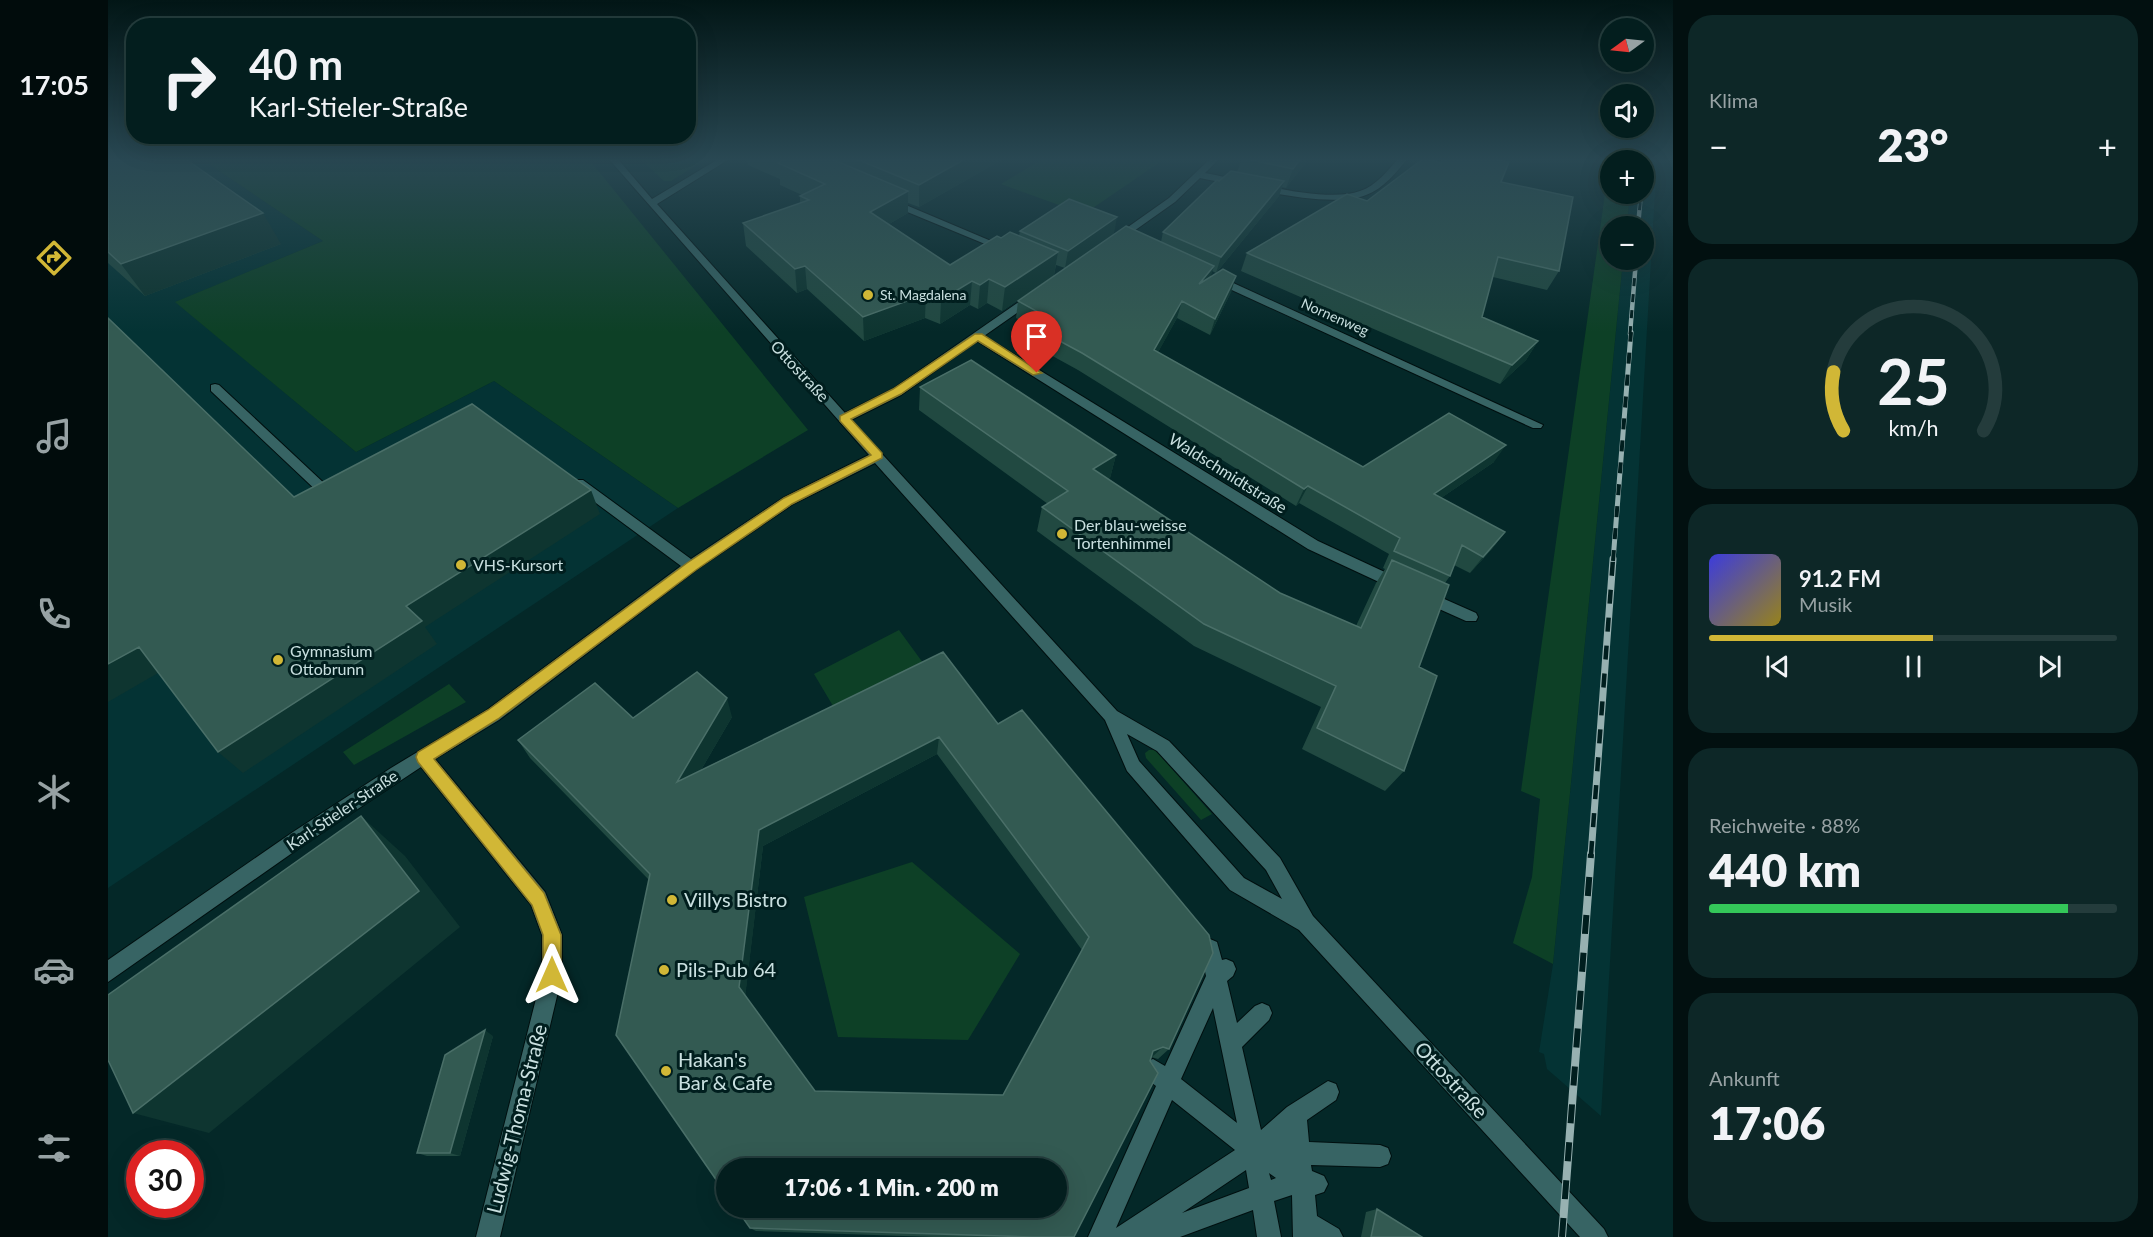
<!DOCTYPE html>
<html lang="de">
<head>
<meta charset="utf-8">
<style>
	:root { --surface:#031e1e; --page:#0d2727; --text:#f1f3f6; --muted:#97a2a4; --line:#243c3c; --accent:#d1b736 }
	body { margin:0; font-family:Lato,sans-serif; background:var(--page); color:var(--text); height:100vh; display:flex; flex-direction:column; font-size:22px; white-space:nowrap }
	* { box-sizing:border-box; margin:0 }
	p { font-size:20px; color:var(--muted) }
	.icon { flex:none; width:33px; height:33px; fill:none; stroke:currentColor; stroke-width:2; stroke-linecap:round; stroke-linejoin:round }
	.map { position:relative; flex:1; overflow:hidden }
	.sheet { display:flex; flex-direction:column; gap:15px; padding:15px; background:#021010; width:480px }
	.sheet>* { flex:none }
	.hud { position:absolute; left:18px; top:18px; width:570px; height:126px; border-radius:24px; box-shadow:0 6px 24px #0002,0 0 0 2px var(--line); background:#031e1e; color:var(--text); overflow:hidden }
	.needle { width:39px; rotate:255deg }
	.controls { position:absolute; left:1492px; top:18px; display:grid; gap:12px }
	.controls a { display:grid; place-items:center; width:54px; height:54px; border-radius:50%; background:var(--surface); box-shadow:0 6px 24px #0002,0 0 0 2px var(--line); font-size:30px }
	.speed { position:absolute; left:18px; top:1140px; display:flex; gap:12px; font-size:30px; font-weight:700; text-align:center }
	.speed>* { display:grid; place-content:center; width:78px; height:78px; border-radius:50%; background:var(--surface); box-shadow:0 6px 24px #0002,0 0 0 2px var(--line); line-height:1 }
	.speed .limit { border:9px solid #d22; background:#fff; color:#111 }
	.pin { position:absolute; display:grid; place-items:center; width:51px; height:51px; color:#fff; margin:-62px -26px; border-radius:50% 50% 50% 0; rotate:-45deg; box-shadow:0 0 6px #0007 }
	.pin .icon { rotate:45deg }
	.me { position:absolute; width:66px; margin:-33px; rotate:0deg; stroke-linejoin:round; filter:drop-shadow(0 0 4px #0008) }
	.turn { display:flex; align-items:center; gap:21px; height:126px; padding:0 24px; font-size:27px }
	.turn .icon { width:78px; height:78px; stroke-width:2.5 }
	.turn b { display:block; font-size:42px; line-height:51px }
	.big { font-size:45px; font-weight:800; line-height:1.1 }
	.sheet .card { flex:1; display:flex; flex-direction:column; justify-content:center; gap:9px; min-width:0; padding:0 21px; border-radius:24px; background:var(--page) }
	.sheet .dial { align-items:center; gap:0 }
	.dial svg { height:156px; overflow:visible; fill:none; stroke:var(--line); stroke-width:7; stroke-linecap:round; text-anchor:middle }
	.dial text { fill:var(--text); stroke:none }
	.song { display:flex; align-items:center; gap:18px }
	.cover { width:72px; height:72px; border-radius:9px; background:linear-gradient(135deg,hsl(240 70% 55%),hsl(50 70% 35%)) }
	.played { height:6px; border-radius:3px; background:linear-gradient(90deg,var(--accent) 55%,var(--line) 55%) }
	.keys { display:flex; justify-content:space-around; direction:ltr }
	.heat { display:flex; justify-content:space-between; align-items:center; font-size:33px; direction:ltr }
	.charge { height:9px; border-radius:4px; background:linear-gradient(90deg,#34c759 88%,var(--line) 0) }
	.trip { position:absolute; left:608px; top:1158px; width:351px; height:60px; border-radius:30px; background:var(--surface); box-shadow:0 6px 24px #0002,0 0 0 2px var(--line); font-weight:800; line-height:60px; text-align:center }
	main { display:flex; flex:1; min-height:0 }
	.dock { display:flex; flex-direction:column; width:108px; justify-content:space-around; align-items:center; background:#010c0c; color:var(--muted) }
	.dock .icon { width:42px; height:42px }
	.dock .active { color:var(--accent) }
	.dock b { font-size:27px; color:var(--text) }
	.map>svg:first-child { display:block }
	.built { fill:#043334 }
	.green { fill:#0d4026 }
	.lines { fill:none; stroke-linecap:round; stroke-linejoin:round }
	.minor-casing { stroke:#000f0f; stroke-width:2 }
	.minor { fill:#376464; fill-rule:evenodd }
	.rail-far3-casing { stroke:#97b1b1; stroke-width:4.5 }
	.rail-far2-casing { stroke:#97b1b1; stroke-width:5 }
	.rail-far1-casing { stroke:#97b1b1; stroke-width:7 }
	.rail-casing { stroke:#97b1b1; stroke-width:8 }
	.rail-far3 { stroke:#001e1e; stroke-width:3; stroke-dasharray:8; stroke-linecap:butt }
	.rail-far2 { stroke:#001e1e; stroke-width:4; stroke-dasharray:11; stroke-linecap:butt }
	.rail-far1 { stroke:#001e1e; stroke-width:4.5; stroke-dasharray:14; stroke-linecap:butt }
	.rail { stroke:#001e1e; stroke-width:6; stroke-dasharray:19; stroke-linecap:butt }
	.wall { fill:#214941; fill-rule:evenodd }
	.shaded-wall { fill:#0e3530 }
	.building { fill:#335a52; stroke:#4a6f68; stroke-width:1.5; fill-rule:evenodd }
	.route { fill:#d1b736; stroke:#887723; stroke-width:1.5 }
	.poi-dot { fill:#d1b736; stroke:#001e1e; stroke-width:2 }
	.labels { text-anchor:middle; stroke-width:6; stroke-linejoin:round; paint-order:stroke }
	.far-poi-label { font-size:14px; fill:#c9e0e0; stroke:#001e1e; text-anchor:start }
	.far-street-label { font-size:14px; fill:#c9e0e0; stroke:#001e1e }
	.street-label { font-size:16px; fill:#c9e0e0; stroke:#001e1e }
	.poi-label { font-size:16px; fill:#c9e0e0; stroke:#001e1e; text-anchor:start }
	.near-poi-label { font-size:20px; fill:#c9e0e0; stroke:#001e1e; text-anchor:start }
	.near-street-label { font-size:20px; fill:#c9e0e0; stroke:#001e1e }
</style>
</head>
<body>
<main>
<nav class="dock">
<b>17:05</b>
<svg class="icon active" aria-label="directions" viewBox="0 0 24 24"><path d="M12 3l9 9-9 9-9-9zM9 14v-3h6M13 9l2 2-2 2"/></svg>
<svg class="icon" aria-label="music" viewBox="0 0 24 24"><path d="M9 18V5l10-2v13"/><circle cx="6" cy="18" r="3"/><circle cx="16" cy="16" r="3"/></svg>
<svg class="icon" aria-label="phone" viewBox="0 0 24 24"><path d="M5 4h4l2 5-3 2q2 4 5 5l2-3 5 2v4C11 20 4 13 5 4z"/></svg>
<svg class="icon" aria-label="climate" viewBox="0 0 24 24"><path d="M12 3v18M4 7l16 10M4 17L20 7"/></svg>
<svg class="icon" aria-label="car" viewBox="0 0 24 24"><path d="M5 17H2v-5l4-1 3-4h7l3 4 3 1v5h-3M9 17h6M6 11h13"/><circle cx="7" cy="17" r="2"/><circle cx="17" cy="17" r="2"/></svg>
<svg class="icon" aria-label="filters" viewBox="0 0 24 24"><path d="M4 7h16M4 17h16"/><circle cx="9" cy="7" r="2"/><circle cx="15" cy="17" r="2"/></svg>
</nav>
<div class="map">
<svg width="1565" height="1237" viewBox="0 0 1565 1237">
	<rect width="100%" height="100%" fill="#042828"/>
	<path class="built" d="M 83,158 L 92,158 L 215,241 L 68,302 L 248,452 L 386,381 L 570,508 L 0,888 L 0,185 Z
		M 1525,158 L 1549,158 L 1493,1116 L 1439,1069 L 1436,1054 L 1431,1052 L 1445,964 L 1515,260 L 1536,260 L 1536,226 L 1519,226 L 1522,194 L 1536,194 L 1536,160 L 1525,160 Z"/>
	<path class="green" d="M 92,158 L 480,158 L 700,430 L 570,508 L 386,381 L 248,452 L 67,302 L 215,241 Z
		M 531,158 L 600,158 L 563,181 L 556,181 Z
		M 936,158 L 1058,158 L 976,214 L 893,184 Z
		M 1502,158 L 1525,158 L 1525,160 L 1503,160 L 1503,194 L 1522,194 L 1519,226 L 1503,226 L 1503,260 L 1515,260 L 1445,964 L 1405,943 L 1424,877 L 1432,799 L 1413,791 Z
		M 791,630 L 818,667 L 728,711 L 706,674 Z
		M 341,684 L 358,702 L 246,765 L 235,752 Z
		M 1041,750 L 1047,750 L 1104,814 L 1093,820 L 1038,758 L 1037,753 Z
		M 804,862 L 912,954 L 860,1040 L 730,1037 L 696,897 Z"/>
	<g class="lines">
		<defs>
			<path id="minor" d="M 500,158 L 509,158 L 544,199 L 612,158 L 623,158 L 549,204 L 737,413 L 785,389 L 921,295 L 929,295 L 929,299 L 876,336 L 1210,541 L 1296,581 L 1298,585 L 1296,589 L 1286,589 L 1200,549 L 869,341 L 793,395 L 743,420 L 1009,711 L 1061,741 L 1172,858 L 1205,916 L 1496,1229 L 1500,1237 L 1472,1237 L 1191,930 L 1122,890 L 1019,771 L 997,720 L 767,463 L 685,504 L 588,570 L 391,720 L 327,759 L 437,892 L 454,935 L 454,975 L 392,1237 L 368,1237 L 434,975 L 434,935 L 423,905 L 313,767 L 197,844 L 0,982 L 0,960 L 185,832 L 283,768 L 379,710 L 573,566 L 465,486 L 463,483 L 465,480 L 475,480 L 583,559 L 675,498 L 761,455 ZM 1019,734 L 1049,751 L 1158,870 L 1174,899 L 1136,878 L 1031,761 Z
				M 1103,158 L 1112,158 L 1097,173 C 1135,180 1217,204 1252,191 C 1268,186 1280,170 1291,158 L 1300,158 C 1289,172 1275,189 1258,195 C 1220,210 1134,186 1092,178 L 1067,202 L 1009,243 L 1003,243 L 1003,239 L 1061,198 Z
				M 780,200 L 786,200 L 902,249 L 894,251 L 780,204 Z
				M 1102,276 L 1110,276 L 1435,425 L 1433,428 L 1425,428 L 1102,280 Z
				M 107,384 L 111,385 L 218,485 L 226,482 L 231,483 L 233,486 L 217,495 L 212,494 L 103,391 L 103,385 Z
				M 1316,590 L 1368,613 L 1370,617 L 1368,621 L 1358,621 L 1311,600 L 1309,596 L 1311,592 Z
				M 1102,939 L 1109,942 L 1114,960 L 1118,959 L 1125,962 L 1128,969 L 1125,976 L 1119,981 L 1129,1023 L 1147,1006 L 1154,1003 L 1161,1006 L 1164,1013 L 1161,1020 L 1134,1047 L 1153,1130 L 1179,1107 L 1220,1081 L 1228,1084 L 1231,1092 L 1228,1100 L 1199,1120 L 1201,1142 L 1272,1145 L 1280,1148 L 1283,1156 L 1280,1164 L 1272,1167 L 1203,1165 L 1204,1171 L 1216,1176 L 1220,1184 L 1216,1192 L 1207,1195 L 1209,1216 L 1231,1229 L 1235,1237 L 1185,1237 L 1184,1195 L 1166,1201 L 1173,1237 L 1149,1237 L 1145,1210 L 1072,1237 L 980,1237 L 1048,1086 L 1037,1078 L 1034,1070 L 1037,1062 L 1045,1059 L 1057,1066 L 1098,976 L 1092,949 L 1095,942 ZM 1105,1008 L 1129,1123 L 1073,1079 ZM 1064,1100 L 1127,1150 L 1008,1228 ZM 1138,1170 L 1141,1188 L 1074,1213 ZM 1161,1173 L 1168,1178 L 1163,1180 Z"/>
		</defs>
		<use href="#minor" class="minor-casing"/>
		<use href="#minor" class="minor"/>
		<defs>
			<path id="rail-far3" d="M 1530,226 L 1533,194
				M 1522,334 L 1528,260"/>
			<path id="rail-far2" d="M 1505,561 L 1523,332"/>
			<path id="rail-far1" d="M 1483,855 L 1505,559"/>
			<path id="rail" d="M 1454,1237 L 1483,854"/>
		</defs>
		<use href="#rail-far3" class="rail-far3-casing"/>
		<use href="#rail-far2" class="rail-far2-casing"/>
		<use href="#rail-far1" class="rail-far1-casing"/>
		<use href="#rail" class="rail-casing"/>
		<use href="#rail-far3" class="rail-far3"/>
		<use href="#rail-far2" class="rail-far2"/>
		<use href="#rail-far1" class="rail-far1"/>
		<use href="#rail" class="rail"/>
	</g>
	<path class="wall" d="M 0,158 L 76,158 L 173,244 L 37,296 L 0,263 Z
		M 639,158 L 897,158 L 811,207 L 800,203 L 800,213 L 781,224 L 842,265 L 893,238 L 911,236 L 912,231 L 1006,234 L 957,268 L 948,265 L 946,275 L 894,311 L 879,303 L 870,309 L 862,305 L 832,324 L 817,318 L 756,341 L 699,289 L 689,293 L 638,246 L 635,223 L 692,203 L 692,196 L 694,195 L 672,185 L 672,179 L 640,165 Z
		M 1134,158 L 1201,158 L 1178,188 L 1174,187 L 1171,196 L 1108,273 L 1104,271 L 1102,277 L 1128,276 L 1123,292 L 1102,335 L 1069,318 L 1050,352 L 1255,467 L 1386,462 L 1333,498 L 1397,532 L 1384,549 L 1362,573 L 1346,565 L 1342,576 L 1337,583 L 1311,667 L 1296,771 L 1277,791 L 1194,749 L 1213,707 L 1086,646 L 929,531 L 934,507 L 940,504 L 811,410 L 812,387 L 1008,455 L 1002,478 L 1000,479 L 1172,593 L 1248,626 L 1268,583 L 1277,569 L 1275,568 L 1281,554 L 1191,503 L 1188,506 L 970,370 L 930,348 L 933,332 L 908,318 L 910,301 L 1053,242 L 1055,232 L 1111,181 L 1129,172 Z
		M 1393,182 L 1451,271 L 1439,290 L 1385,277 L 1374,317 L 1430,341 L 1418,360 L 1392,384 L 1133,271 L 1139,253 L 1259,201 Z
		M 835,652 L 1061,1049 L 1050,1059 L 1043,1057 L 966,1237 L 825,1237 L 648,1231 L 642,1228 L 618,1168 L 541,880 L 422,758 L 410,740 L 525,718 L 624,717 L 593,770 ZM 829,754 L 974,950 L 895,1095 L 707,1091 L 637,996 L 655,846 Z
		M 385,1036 L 352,1156 L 319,1156 L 309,1153 Z
		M 1269,1209 L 1314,1237 L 1253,1237 L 1258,1212 Z"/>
	<path class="shaded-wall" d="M 0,158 L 45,158 L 46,160 L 36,163 Z
		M 859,158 L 897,158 L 811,207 L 811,185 Z
		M 1193,158 L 1201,158 L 1178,188 L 1185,169 Z
		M 1176,181 L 1171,196 L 1108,273 L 1113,257 Z
		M 800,191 L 800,213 L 762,235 L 762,212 Z
		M 155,213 L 173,244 L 37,296 L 13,264 Z
		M 1009,217 L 1006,234 L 957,268 L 960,251 Z
		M 950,252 L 946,275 L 894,311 L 897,287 Z
		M 697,266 L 699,289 L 689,293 L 687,269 Z
		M 1106,266 L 1101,282 L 1091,284 Z
		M 1128,276 L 1123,292 L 1102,335 L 1107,319 Z
		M 881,279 L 879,303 L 870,309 L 872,285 Z
		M 864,281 L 862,305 L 832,324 L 833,300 Z
		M 818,294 L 817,318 L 756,341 L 755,317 Z
		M 1074,301 L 1069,318 L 1042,367 L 1046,350 Z
		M 1430,341 L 1418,360 L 1392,384 L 1404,365 Z
		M 1398,445 L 1386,462 L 1314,511 L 1326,494 Z
		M 1008,455 L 1002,478 L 979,493 L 985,469 Z
		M 1200,486 L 1191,503 L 1188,506 L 1196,489 Z
		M 483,490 L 492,514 L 317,627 L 329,644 L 135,773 L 110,752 L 298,606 Z
		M 1397,532 L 1384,549 L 1362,573 L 1375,557 Z
		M 31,647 L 57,669 L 0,702 L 0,664 Z
		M 619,698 L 624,717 L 576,799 L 569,782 Z
		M 831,737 L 829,754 L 655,846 L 637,999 L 631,987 L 651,830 Z
		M 253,816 L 297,856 L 352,927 L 101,1133 L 25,1113 Z
		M 377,1030 L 385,1036 L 352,1156 L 342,1153 Z
		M 1055,1047 L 1044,1057 L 1035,1061 L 1045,1051 Z"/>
	<path class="building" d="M 0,158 L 35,158 L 39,161 L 46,162 L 49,160 L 49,158 L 76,158 L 155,213 L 13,264 L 0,252 Z
		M 672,158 L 721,158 L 800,191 L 762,212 L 842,265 L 889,236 L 893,238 L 902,232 L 950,252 L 897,287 L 881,279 L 872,285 L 864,281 L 833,300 L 818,294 L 755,317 L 697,266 L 687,269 L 635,223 L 701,200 L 692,196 L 717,184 L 670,163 L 676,160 Z
		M 746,158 L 859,158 L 811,185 Z
		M 1134,158 L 1193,158 L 1185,169 Z
		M 1316,158 L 1333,163 L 1335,158 L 1389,158 L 1389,160 L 1401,162 L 1393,182 L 1465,197 L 1451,271 L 1390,257 L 1374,317 L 1430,341 L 1404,365 L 1139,253 L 1239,194 L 1259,201 Z
		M 1123,171 L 1176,181 L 1113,257 L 1055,232 L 1109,180 L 1111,181 Z
		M 961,199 L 1009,217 L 960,251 L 912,231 Z
		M 1018,226 L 1106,266 L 1091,284 L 1115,269 L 1128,276 L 1107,319 L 1074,301 L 1046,350 L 1255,467 L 1341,413 L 1398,445 L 1326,494 L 1397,532 L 1375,557 L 1354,545 L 1342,576 L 1286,551 L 1292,538 L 1200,486 L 1196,489 L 974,353 L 933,331 L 948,322 L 910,301 Z
		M 0,318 L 186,497 L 364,404 L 483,490 L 298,606 L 314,621 L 110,752 L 31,647 L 0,664 Z
		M 863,360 L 1008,455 L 985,469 L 1172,593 L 1253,628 L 1284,560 L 1341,585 L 1311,667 L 1329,676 L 1296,771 L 1209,728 L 1228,686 L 1096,624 L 934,507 L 960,491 L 812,387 Z
		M 835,652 L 890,724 L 914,710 L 1101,935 L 1105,953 L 1061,1049 L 1055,1047 L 1045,1051 L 1042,1061 L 1050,1073 L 966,1237 L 924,1237 L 642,1228 L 628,1208 L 948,1208 L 948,1168 L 618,1168 L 618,1194 L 508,1035 L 542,874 L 410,740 L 487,683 L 525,718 L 589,672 L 619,698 L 569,782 ZM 831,737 L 981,937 L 895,1095 L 707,1091 L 631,987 L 651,830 Z
		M 253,816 L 311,891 L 25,1113 L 0,1060 L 0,995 Z
		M 377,1030 L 342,1153 L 309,1153 L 337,1055 Z
		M 1269,1209 L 1314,1237 L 1263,1237 Z"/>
	<linearGradient id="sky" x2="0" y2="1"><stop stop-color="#021616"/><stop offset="0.48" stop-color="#294853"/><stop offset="1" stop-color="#294853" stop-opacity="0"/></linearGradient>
	<rect width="1565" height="332" fill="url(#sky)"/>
	<path class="route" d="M 867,334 L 874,334 L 934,373 L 925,375 L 870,341 L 793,394 L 743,419 L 774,453 L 774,458 L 684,504 L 588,570 L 390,719 L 326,759 L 436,893 L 453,935 L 453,975 L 450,981 L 444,984 L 438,981 L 435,975 L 435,935 L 424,905 L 310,762 L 308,757 L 310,752 L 380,710 L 579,563 L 676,498 L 763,455 L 732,421 L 732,416 L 785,389 Z"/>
	<g class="poi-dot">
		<circle cx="760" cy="295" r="6"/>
		<circle cx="954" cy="534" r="6"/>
		<circle cx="353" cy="565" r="6"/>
		<circle cx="170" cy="660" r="6"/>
		<circle cx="564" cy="900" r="6"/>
		<circle cx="556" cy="970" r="6"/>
		<circle cx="558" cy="1071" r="6"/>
	</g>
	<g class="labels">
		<g class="far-poi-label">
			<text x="772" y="300">St. Magdalena</text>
		</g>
		<g class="far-street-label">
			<text transform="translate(1227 317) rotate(24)" y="5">Nornenweg</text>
		</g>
		<g class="street-label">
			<text transform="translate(692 371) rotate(47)" y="6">Ottostraße</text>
			<text transform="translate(1120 473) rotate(32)" y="6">Waldschmidtstraße</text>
			<text transform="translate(234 810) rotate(-34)" y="6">Karl-Stieler-Straße</text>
		</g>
		<g class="poi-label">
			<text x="966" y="531">Der blau-weisse<tspan x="966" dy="18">Tortenhimmel</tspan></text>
			<text x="365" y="571">VHS-Kursort</text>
			<text x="182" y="657">Gymnasium<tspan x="182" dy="18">Ottobrunn</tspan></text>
		</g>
		<g class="near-poi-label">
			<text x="576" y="907">Villys Bistro</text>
			<text x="568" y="977">Pils-Pub 64</text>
			<text x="570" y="1067">Hakan's<tspan x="570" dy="23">Bar &amp; Cafe</tspan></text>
		</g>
		<g class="near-street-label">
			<text transform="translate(1343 1080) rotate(47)" y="7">Ottostraße</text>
			<text transform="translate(409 1119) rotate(-76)" y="7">Ludwig-Thoma-Straße</text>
		</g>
	</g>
</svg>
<div class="controls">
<a><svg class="needle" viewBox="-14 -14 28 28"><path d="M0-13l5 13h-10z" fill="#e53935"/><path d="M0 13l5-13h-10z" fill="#97a2a4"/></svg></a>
<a><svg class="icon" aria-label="sound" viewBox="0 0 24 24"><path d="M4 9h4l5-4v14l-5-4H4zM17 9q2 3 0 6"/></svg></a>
<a>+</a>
<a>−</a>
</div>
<div class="speed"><div class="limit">30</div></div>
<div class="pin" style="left:929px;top:373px;background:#d93025"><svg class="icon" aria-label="arrive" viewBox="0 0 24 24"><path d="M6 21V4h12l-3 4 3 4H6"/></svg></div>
<svg class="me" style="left:444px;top:975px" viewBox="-20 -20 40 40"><path d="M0-17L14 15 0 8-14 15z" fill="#d1b736" stroke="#fff" stroke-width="4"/></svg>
<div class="trip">17:06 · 1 Min. · 200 m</div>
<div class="hud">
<div class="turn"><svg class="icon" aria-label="right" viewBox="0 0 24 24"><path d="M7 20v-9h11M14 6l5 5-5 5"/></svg><div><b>40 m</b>Karl-Stieler-Straße</div></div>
</div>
</div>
<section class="sheet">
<div class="card"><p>Klima</p>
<div class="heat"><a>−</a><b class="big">23°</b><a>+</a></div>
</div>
<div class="card dial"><svg viewBox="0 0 100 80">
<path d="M14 69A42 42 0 1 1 86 69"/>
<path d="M14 69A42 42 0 0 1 9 39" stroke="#d1b736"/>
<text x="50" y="56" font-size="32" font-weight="700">25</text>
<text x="50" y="72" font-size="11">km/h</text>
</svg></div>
<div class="card">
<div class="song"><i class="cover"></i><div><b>91.2 FM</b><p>Musik</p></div></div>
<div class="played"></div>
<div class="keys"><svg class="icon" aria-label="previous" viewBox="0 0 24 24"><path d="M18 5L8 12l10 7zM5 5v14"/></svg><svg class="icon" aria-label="pause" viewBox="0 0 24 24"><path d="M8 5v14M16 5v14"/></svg><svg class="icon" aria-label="next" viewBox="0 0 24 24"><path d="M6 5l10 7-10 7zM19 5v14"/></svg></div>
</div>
<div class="card"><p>Reichweite · 88%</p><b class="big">440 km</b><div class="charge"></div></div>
<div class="card"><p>Ankunft</p><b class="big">17:06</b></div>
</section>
</main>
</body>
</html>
